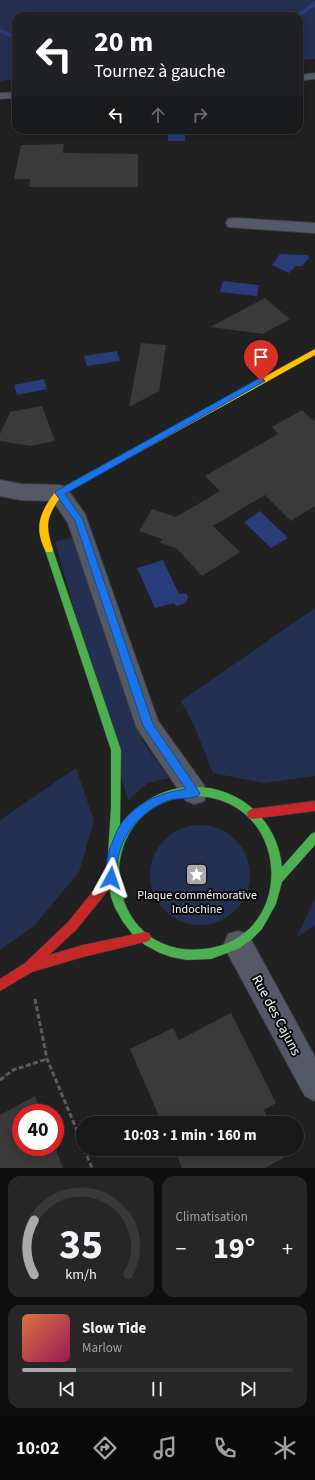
<!DOCTYPE html>
<html lang="fr">
<head>
<meta charset="utf-8">
<style>
	:root { --surface:#19191a; --page:#262627; --text:#f1f3f6; --muted:#9fa0a2; --line:#373839; --accent:#aaaaac }
	body { margin:0; font-family:"Source Sans 3",sans-serif; background:var(--page); color:var(--text); height:100vh; display:flex; flex-direction:column; font-size:15px; white-space:nowrap }
	* { box-sizing:border-box; margin:0 }
	p { font-size:13px; color:var(--muted) }
	.icon { flex:none; width:22px; height:22px; fill:none; stroke:currentColor; stroke-width:2; stroke-linecap:round; stroke-linejoin:round }
	.map { position:relative; height:1168px; overflow:hidden }
	.sheet { display:flex; flex-direction:column; gap:8px; padding:8px; background:#0e0e0e; flex:1 }
	.sheet>* { flex:none }
	.banner { position:absolute; left:12px; top:12px; width:291px; height:122px; border-radius:12px; box-shadow:0 2px 10px #0003,0 0 0 1px var(--line); background:#202124; color:#fff; overflow:hidden }
	.speed { position:absolute; left:12px; top:1104px; display:flex; gap:8px; font-size:20px; font-weight:700; text-align:center }
	.speed>* { display:grid; place-content:center; width:52px; height:52px; border-radius:50%; background:var(--surface); box-shadow:0 2px 10px #0003,0 0 0 1px var(--line); line-height:1 }
	.speed .limit { border:6px solid #d22; background:#fff; color:#111 }
	.pin { position:absolute; display:grid; place-items:center; width:34px; height:34px; color:#fff; margin:-41px -17px; border-radius:50% 50% 50% 0; rotate:-45deg; box-shadow:0 0 4px #0007 }
	.pin .icon { rotate:45deg }
	.me { position:absolute; width:44px; margin:-22px; rotate:5deg; stroke-linejoin:round; filter:drop-shadow(0 0 3px #0008) }
	.turn { display:flex; align-items:center; gap:14px; height:84px; padding:0 16px; font-size:18px }
	.turn .icon { width:52px; height:52px; stroke-width:2.5 }
	.turn b { display:block; font-size:28px; line-height:34px }
	.lanes { display:flex; align-items:center; height:38px; padding:0 16px; background:#0003; justify-content:center; gap:20px; direction:ltr }
	.lanes .off { opacity:.35 }
	.big { font-size:30px; font-weight:700; line-height:1.1 }
	.sheet .widget { flex:1; display:flex; flex-direction:column; justify-content:center; gap:6px; min-width:0; padding:0 14px; border-radius:12px; background:var(--page) }
	.sheet .dial { align-items:center; gap:0 }
	.dial svg { height:104px; overflow:visible; fill:none; stroke:var(--line); stroke-width:7; stroke-linecap:round; text-anchor:middle }
	.dial text { fill:var(--text); stroke:none }
	.song { display:flex; align-items:center; gap:12px }
	.cover { width:48px; height:48px; border-radius:6px; background:linear-gradient(135deg,hsl(20 70% 55%),hsl(330 70% 35%)) }
	.played { height:4px; border-radius:2px; background:linear-gradient(90deg,var(--accent) 20%,var(--line) 20%) }
	.keys { display:flex; justify-content:space-around; direction:ltr }
	.heat { display:flex; justify-content:space-between; align-items:center; font-size:22px; direction:ltr }
	.sheet .tiles { flex:1; display:grid; gap:8px; grid-template-columns:1fr 1fr }
	.widget:last-child { grid-column:span 2 }
	.trip { position:absolute; left:76px; top:1116px; width:228px; height:40px; border-radius:20px; background:var(--surface); box-shadow:0 2px 10px #0003,0 0 0 1px var(--line); font-weight:700; line-height:40px; text-align:center }
	.tab-bar { display:flex; height:64px; justify-content:space-around; align-items:center; background:#0a0a0a; color:var(--muted) }
	.tab-bar .icon { width:28px; height:28px }
	.tab-bar .current { color:var(--accent) }
	.tab-bar b { font-size:18px; color:var(--text) }
	.map>svg:first-child { display:block }
	.green { fill:#243052 }
	.water { fill:#2a3b7a }
	.lines { fill:none; stroke-linecap:round; stroke-linejoin:round }
	.stream { fill:#2a3b7a; fill-rule:evenodd }
	.building { fill:#3a3a3b }
	.lane-casing { stroke:#3e3f40; stroke-width:1 }
	.street-casing { stroke:#3e3f40; stroke-width:2 }
	.fast-casing { stroke:#3e3f40; stroke-width:1 }
	.slow-casing { stroke:#3e3f40; stroke-width:1 }
	.jam-casing { stroke:#3e3f40; stroke-width:1 }
	.path { stroke:#585c63; stroke-width:3; stroke-dasharray:5 2.5; stroke-linecap:butt }
	.lane { fill:#555967; fill-rule:evenodd }
	.street { fill:#555967; fill-rule:evenodd }
	.fast { fill:#4caf50; fill-rule:evenodd }
	.slow { fill:#ffc107; fill-rule:evenodd }
	.jam { fill:#c62828; fill-rule:evenodd }
	.tree { fill:#747c93 }
	.route { fill:#1a73e8; stroke:#114b97 }
	.labels { text-anchor:middle; stroke-width:4; stroke-linejoin:round; paint-order:stroke }
	.poi-label { font-size:12px; fill:#f3f4f6; stroke:#0a0a0b }
	.near-street-label { font-size:14px; fill:#f3f4f6; stroke:#0a0a0b }
</style>
</head>
<body>
<div class="map">
<svg width="315" height="1168" viewBox="0 0 315 1168">
	<rect width="100%" height="100%" fill="#212122"/>
	<path class="green" d="M 0,0 L 315,0 L 315,59 L 299,60 L 299,16 L 16,16 L 16,79 L 0,81 Z
		M 73,537 L 141,739 L 169,778 L 148,783 L 128,800 L 55,542 Z
		M 315,608 L 315,776 L 264,783 L 213,773 L 195,728 L 181,701 Z
		M 76,768 L 94,821 L 79,872 L 34,926 L 0,950 L 0,820 Z
		M150 875a50 50 0 1 1 100 0a50 50 0 1 1-100 0Z
		M 315,897 L 315,925 L 297,937 Z"/>
	<path class="water" d="M 168,130 L 185,130 L 185,141 L 168,141 Z
		M 280,254 L 308,255 L 309,258 L 302,266 L 296,266 L 289,273 L 272,265 Z
		M 223,281 L 259,285 L 257,296 L 220,292 Z
		M 117,351 L 120,361 L 87,366 L 84,356 Z
		M 44,379 L 47,389 L 17,395 L 14,385 Z
		M 260,511 L 288,538 L 271,548 L 244,522 Z
		M 163,560 L 179,594 L 186,593 L 188,597 L 186,603 L 176,606 L 174,603 L 155,608 L 137,568 Z"/>
	<g class="lines">
		<path class="stream" d="M 315,1 L 315,6 L 299,17 L 299,16 L 294,16 Z
			M 0,29 L 16,35 L 16,39 L 0,33 Z"/>
	</g>
	<path class="building" d="M 64,144 L 63,153 L 138,154 L 138,187 L 29,187 L 30,179 L 14,179 L 21,145 Z
		M 265,298 L 290,319 L 263,334 L 210,327 Z
		M 141,343 L 166,345 L 159,391 L 129,407 Z
		M 42,406 L 55,441 L 30,446 L 0,441 L 0,434 L 10,412 Z
		M 302,410 L 315,422 L 315,506 L 291,521 L 265,495 L 213,526 L 240,552 L 202,576 L 176,548 L 160,543 L 162,539 L 139,531 L 152,509 L 176,517 L 220,491 L 205,476 L 278,434 L 272,427 Z
		M 231,1013 L 276,1103 L 264,1110 L 270,1123 L 162,1123 L 130,1049 L 173,1028 L 179,1040 Z
		M 35,1096 L 41,1113 L 21,1113 L 21,1147 L 55,1147 L 63,1168 L 0,1168 L 0,1115 Z
		M 174,1149 L 283,1149 L 287,1156 L 265,1168 L 182,1168 Z"/>
	<g class="lines">
		<defs>
			<path id="lane" d="M 315,73 L 315,79 L 299,81 L 299,75 Z
				M 16,92 L 16,98 L 0,99 L 0,93 Z"/>
			<path id="street" d="M 234,218 L 315,223 L 315,233 L 228,227 L 226,223 L 228,219 Z
				M 0,480 L 21,484 L 59,485 L 66,487 L 85,514 L 158,721 L 204,785 L 207,793 L 204,801 L 195,804 L 186,801 L 140,733 L 136,726 L 68,523 L 53,501 L 21,500 L 0,496 Z
				M 238,931 L 248,934 L 315,1057 L 315,1101 L 305,1096 L 228,954 L 224,944 L 228,934 Z"/>
			<path id="fast" d="M 49,547 L 52,548 L 53,550 L 121,750 L 120,829 C 164,757 274,782 282,867 L 311,834 L 315,832 L 315,845 L 282,882 L 276,904 L 262,929 L 251,940 L 238,949 L 211,959 L 187,960 L 171,957 L 160,953 L 145,945 L 133,935 L 123,922 L 115,908 L 111,897 L 108,881 L 109,857 L 108,854 L 111,807 L 111,750 L 45,550 L 46,548 ZM 187,796 C 293,791 300,940 203,949 C 103,959 86,811 187,796 Z"/>
			<path id="slow" d="M 315,349 L 315,355 L 62,495 C 46,517 45,524 53,550 L 52,552 L 46,552 C 33,527 40,512 56,491 Z"/>
			<path id="jam" d="M 315,801 L 315,811 L 252,819 L 248,817 L 247,814 L 248,811 L 252,809 Z
				M 111,873 L 115,874 L 116,878 L 115,882 L 76,930 L 49,955 L 83,945 L 145,932 L 149,933 L 151,937 L 149,941 L 83,957 L 32,972 L 0,991 L 0,979 L 25,963 L 68,922 L 107,874 Z"/>
		</defs>
		<use href="#lane" class="lane-casing"/>
		<use href="#street" class="street-casing"/>
		<use href="#fast" class="fast-casing"/>
		<use href="#slow" class="slow-casing"/>
		<use href="#jam" class="jam-casing"/>
		<path class="path" d="M 35,999 L 47,1059 L 83,1145
			M 0,1080 L 13,1070 L 47,1059
			M 84,1149 L 92,1168"/>
		<use href="#lane" class="lane"/>
		<use href="#street" class="street"/>
		<use href="#fast" class="fast"/>
		<use href="#slow" class="slow"/>
		<use href="#jam" class="jam"/>
	</g>
	<circle class="tree" cx="199" cy="874" r="7"/>
	<path class="route" d="M 258,379 L 263,379 L 265,381 L 65,494 L 83,520 L 153,724 L 200,793 L 198,796 L 195,797 C 186,799 175,798 167,801 C 144,810 125,830 119,854 C 116,863 119,873 115,881 L 111,883 L 107,881 C 104,873 107,857 110,848 C 113,841 116,831 120,825 C 137,802 159,793 186,789 L 143,726 L 75,521 L 55,493 L 56,491 Z"/>
	<defs>
		<symbol id="sight-square" viewBox="-11 -11 22 22"><rect x="-9" y="-9" width="18" height="18" rx="4" fill="#aaaaac" stroke="#0a0a0b"/><path d="M0-6L1.8-2.2L6-1.7L2.9 1.2L3.7 5.4L0 3.3L-3.7 5.4L-2.9 1.2L-6-1.7L-1.8-2.2Z" fill="#fff"/></symbol>
	</defs>
	<g fill-rule="evenodd">
		<use href="#sight-square" x="184" y="862" width="25" height="25"/>
	</g>
	<g class="labels">
		<g class="poi-label">
			<text x="197" y="899">Plaque commémorative<tspan x="197" dy="14">Indochine</tspan></text>
		</g>
		<g class="near-street-label">
			<text transform="translate(277 1015) rotate(62)" y="5">Rue des Cajuns</text>
		</g>
	</g>
</svg>
<div class="speed"><div class="limit">40</div></div>
<div class="pin" style="left:261px;top:381px;background:#d93025"><svg class="icon" aria-label="arrive" viewBox="0 0 24 24"><path d="M6 21V4h12l-3 4 3 4H6"/></svg></div>
<svg class="me" style="left:111px;top:878px" viewBox="-20 -20 40 40"><path d="M0-17L14 15 0 8-14 15z" fill="#1a73e8" stroke="#fff" stroke-width="4"/></svg>
<div class="trip">10:03 · 1 min · 160 m</div>
<div class="banner">
<div class="turn"><svg class="icon" aria-label="left" viewBox="0 0 24 24"><path d="M17 20v-9H6M10 6l-5 5 5 5"/></svg><div><b>20 m</b>Tournez à gauche</div></div>
<div class="lanes"><svg class="icon" aria-label="left" viewBox="0 0 24 24"><path d="M17 20v-9H6M10 6l-5 5 5 5"/></svg><svg class="icon off" aria-label="ahead" viewBox="0 0 24 24"><path d="M12 20V5M6 11l6-6 6 6"/></svg><svg class="icon off" aria-label="right" viewBox="0 0 24 24"><path d="M7 20v-9h11M14 6l5 5-5 5"/></svg></div>
</div>
</div>
<section class="sheet">
<div class="tiles">
<div class="widget dial"><svg viewBox="0 0 100 80">
<path d="M14 69A42 42 0 1 1 86 69"/>
<path d="M14 69A42 42 0 0 1 14 27" stroke="#aaaaac"/>
<text x="50" y="56" font-size="32" font-weight="700">35</text>
<text x="50" y="72" font-size="11">km/h</text>
</svg></div>
<div class="widget"><p>Climatisation</p>
<div class="heat"><a>−</a><b class="big">19°</b><a>+</a></div>
</div>
<div class="widget">
<div class="song"><i class="cover"></i><div><b>Slow Tide</b><p>Marlow</p></div></div>
<div class="played"></div>
<div class="keys"><svg class="icon" aria-label="previous" viewBox="0 0 24 24"><path d="M18 5L8 12l10 7zM5 5v14"/></svg><svg class="icon" aria-label="pause" viewBox="0 0 24 24"><path d="M8 5v14M16 5v14"/></svg><svg class="icon" aria-label="next" viewBox="0 0 24 24"><path d="M6 5l10 7-10 7zM19 5v14"/></svg></div>
</div>
</div>
</section>
<nav class="tab-bar">
<b>10:02</b>
<svg class="icon current" aria-label="directions" viewBox="0 0 24 24"><path d="M12 3l9 9-9 9-9-9zM9 14v-3h6M13 9l2 2-2 2"/></svg>
<svg class="icon" aria-label="music" viewBox="0 0 24 24"><path d="M9 18V5l10-2v13"/><circle cx="6" cy="18" r="3"/><circle cx="16" cy="16" r="3"/></svg>
<svg class="icon" aria-label="phone" viewBox="0 0 24 24"><path d="M5 4h4l2 5-3 2q2 4 5 5l2-3 5 2v4C11 20 4 13 5 4z"/></svg>
<svg class="icon" aria-label="climate" viewBox="0 0 24 24"><path d="M12 3v18M4 7l16 10M4 17L20 7"/></svg>
</nav>
</body>
</html>
